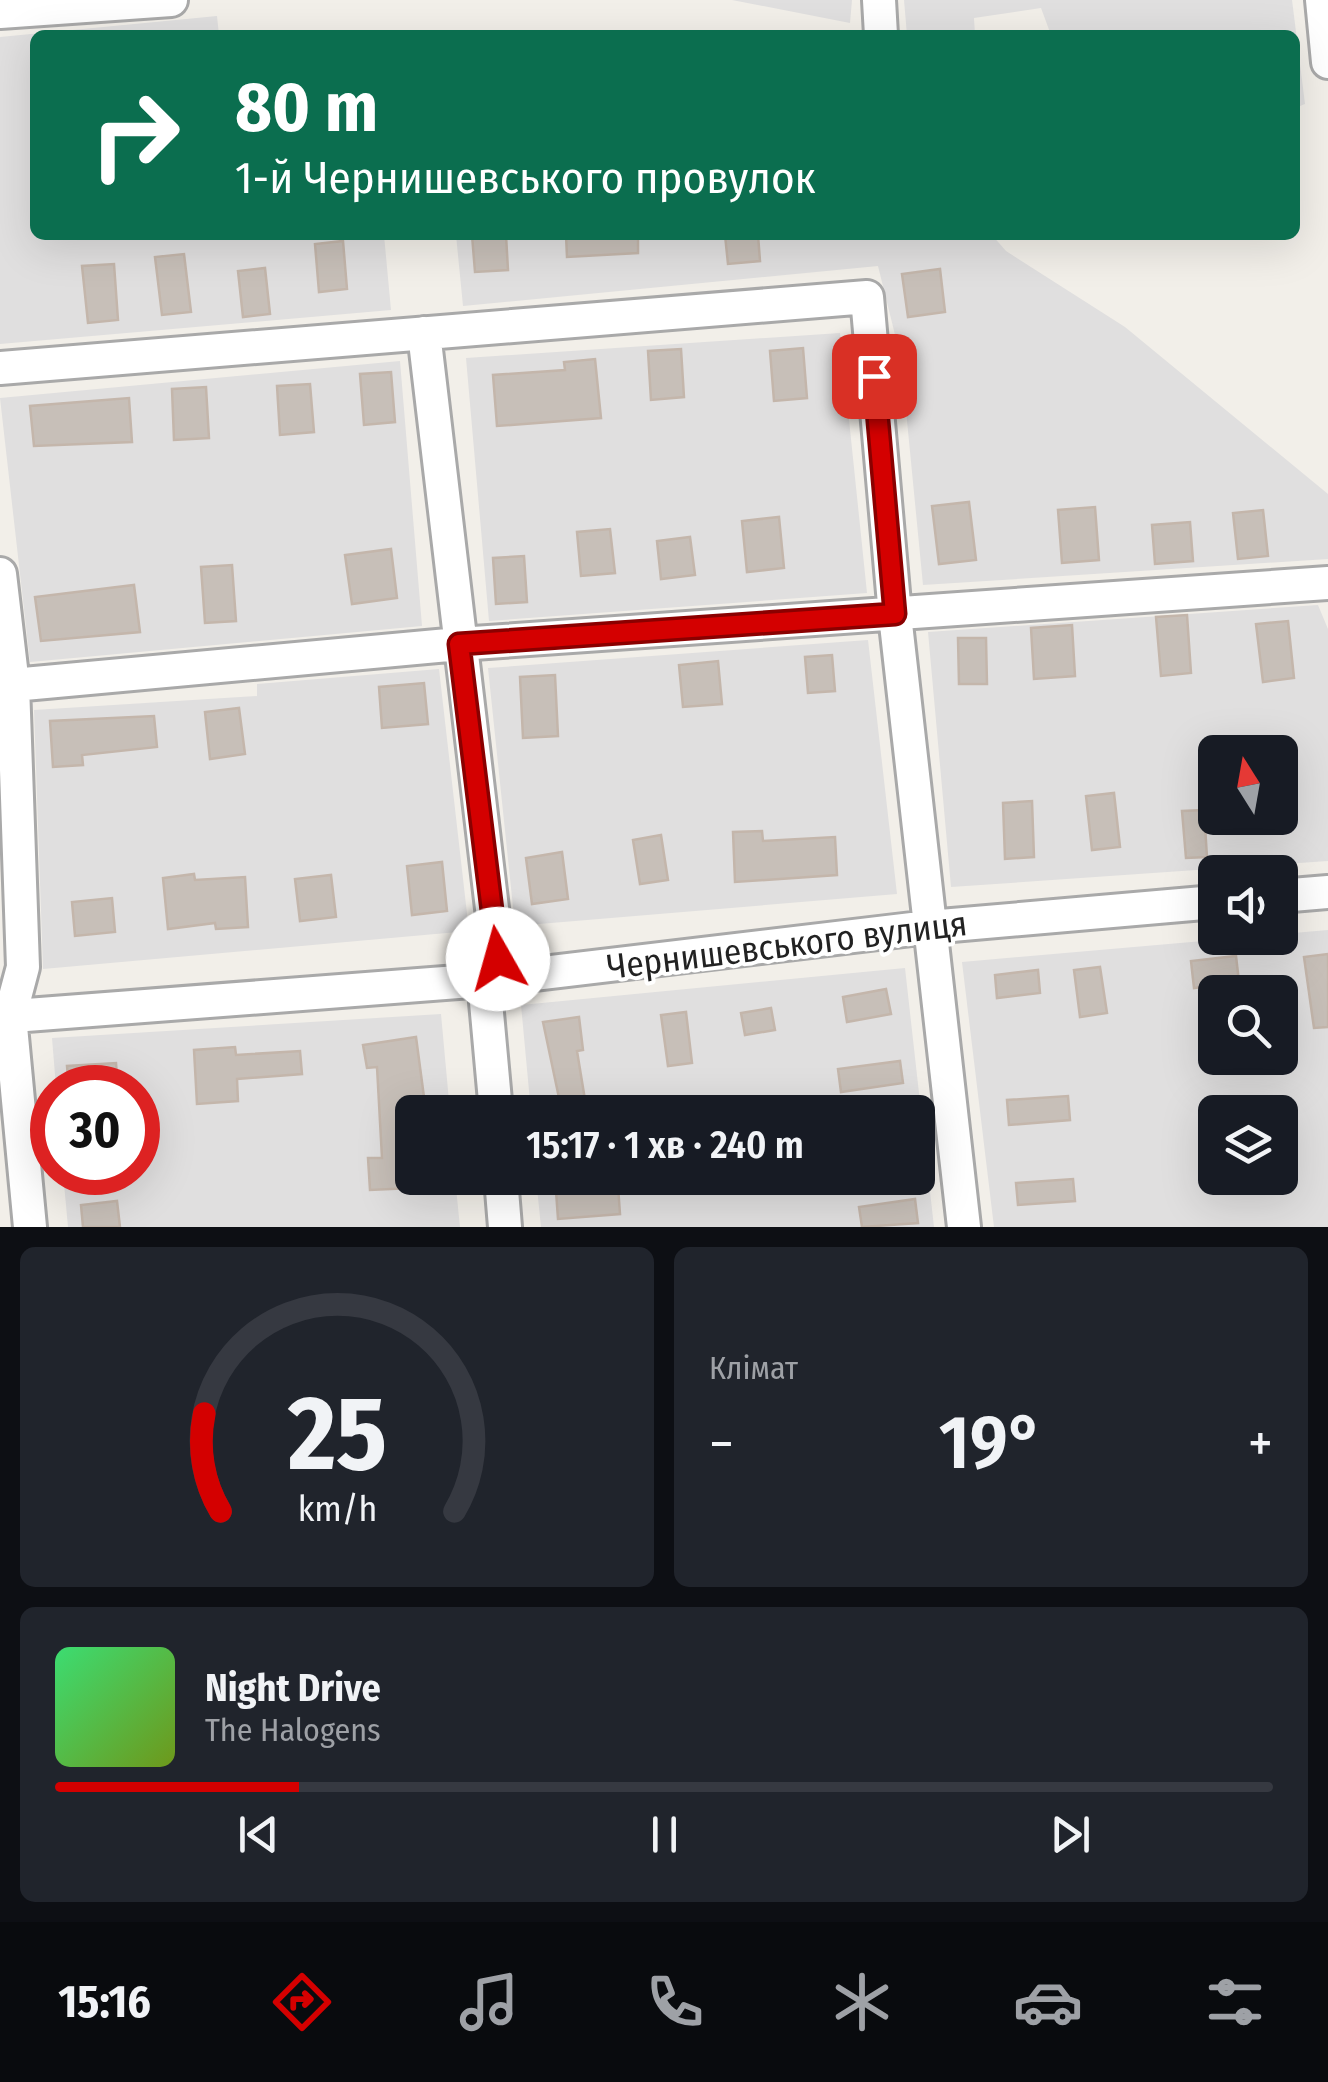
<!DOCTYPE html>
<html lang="uk">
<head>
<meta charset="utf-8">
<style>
	:root { --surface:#171b24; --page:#20242c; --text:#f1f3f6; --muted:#9ea1a6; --line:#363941; --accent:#d40000 }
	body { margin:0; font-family:"Fira Sans Condensed",sans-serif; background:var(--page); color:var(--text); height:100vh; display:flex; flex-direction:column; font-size:38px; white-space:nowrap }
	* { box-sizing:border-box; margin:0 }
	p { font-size:32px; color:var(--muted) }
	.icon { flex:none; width:55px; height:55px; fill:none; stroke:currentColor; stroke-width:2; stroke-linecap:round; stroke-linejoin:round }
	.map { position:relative; height:1227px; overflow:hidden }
	.panel { display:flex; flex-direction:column; gap:20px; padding:20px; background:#0d0f14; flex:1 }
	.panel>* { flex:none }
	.hud { position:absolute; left:30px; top:30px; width:1270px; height:210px; border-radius:15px; box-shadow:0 10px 40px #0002; background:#0b6e4f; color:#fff; overflow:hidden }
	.needle { width:65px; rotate:349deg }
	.buttons { position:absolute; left:1198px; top:735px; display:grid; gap:20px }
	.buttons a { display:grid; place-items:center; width:100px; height:100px; border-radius:15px; background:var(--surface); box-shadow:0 10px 40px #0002; font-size:50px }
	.speed { position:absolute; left:30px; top:1065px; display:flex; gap:20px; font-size:50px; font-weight:700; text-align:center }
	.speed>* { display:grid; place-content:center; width:130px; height:130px; border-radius:50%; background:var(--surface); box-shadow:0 10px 40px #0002; line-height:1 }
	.speed .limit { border:15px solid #d22; background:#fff; color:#111 }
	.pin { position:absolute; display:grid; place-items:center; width:85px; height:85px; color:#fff; margin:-42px; border-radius:20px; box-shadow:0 5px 15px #0006 }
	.me { position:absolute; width:110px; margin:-55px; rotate:353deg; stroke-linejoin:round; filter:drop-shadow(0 0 8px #0008) }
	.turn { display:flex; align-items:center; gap:35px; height:210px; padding:0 40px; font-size:45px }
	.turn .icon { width:130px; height:130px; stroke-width:2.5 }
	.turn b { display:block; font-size:70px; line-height:85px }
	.big { font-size:75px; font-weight:600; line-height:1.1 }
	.panel .widget { flex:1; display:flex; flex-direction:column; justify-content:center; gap:15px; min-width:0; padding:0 35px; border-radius:15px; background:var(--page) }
	.panel .dial { align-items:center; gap:0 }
	.dial svg { height:260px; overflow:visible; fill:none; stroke:var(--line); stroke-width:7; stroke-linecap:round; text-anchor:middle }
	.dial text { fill:var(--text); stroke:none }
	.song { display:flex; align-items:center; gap:30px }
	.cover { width:120px; height:120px; border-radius:15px; background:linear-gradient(135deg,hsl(140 70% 55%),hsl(80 70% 35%)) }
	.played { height:10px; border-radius:5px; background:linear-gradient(90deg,var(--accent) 20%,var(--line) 20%) }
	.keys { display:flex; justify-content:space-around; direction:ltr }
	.heat { display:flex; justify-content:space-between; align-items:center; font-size:55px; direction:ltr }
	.panel .tiles { flex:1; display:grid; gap:20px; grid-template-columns:1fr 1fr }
	.widget:last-child { grid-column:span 2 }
	.trip { position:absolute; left:395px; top:1095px; width:540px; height:100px; border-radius:15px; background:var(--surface); box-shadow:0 10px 40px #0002; font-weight:600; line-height:100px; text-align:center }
	.menu { display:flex; height:160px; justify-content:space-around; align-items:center; background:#090b0e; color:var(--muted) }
	.menu .icon { width:70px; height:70px }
	.menu .active { color:var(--accent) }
	.menu b { font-size:45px; color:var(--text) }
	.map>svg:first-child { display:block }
	.residential { fill:#e0dfdf; fill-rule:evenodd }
	.building { fill:#c7bfb8; stroke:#c4b6ab; stroke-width:2.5 }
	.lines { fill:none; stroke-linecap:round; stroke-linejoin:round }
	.minor-casing { stroke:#a9a9a9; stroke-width:38 }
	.minor { stroke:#fff; stroke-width:32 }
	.route-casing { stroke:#8a0000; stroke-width:25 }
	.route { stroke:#d40000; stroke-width:18 }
	.labels { text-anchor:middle; stroke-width:8; stroke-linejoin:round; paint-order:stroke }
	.street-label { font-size:35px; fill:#222; stroke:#fff }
</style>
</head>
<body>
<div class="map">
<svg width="1328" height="1227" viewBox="0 0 1328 1227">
	<rect width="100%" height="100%" fill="#f2efe9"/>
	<path class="residential" d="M 732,0 L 852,0 L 850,23 Z
		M 904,0 L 1292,0 L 1305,104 L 1295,108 L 1295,35 L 1051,35 L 1041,8 L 974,18 L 975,35 L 907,35 Z
		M 217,16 L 219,35 L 35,35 L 35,235 L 384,235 L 391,310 L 0,344 L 0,37 Z
		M 456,235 L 992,235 L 1006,251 L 1125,327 L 1328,494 L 1328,559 L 923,585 L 901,359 L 878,266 L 463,306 Z
		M 840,333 L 867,593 L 489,621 L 466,358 Z
		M 400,361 L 422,626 L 30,662 L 0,398 Z
		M 1318,605 L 1328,629 L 1328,861 L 951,887 L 928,632 ZM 1215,752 L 1280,752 L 1280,818 L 1215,818 Z
		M 868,640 L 897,894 L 515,926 L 488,668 Z
		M 439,669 L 469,931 L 43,969 L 34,710 L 257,696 L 257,684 Z
		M 1328,930 L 1328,1227 L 994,1227 L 962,962 ZM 1215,992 L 1280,992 L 1280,1058 L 1215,1058 ZM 1215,1112 L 1280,1112 L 1280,1178 L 1215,1178 Z
		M 905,968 L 934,1227 L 541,1227 L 536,1178 L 918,1178 L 918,1112 L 531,1112 L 521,1005 Z
		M 441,1014 L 450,1112 L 412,1112 L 412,1178 L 455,1178 L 460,1227 L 68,1227 L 63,1173 L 138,1172 L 138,1088 L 56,1087 L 52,1038 Z"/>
	<path class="building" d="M 472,235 L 506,235 L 508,270 L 475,272 Z
		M 566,235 L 638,235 L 638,253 L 567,257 Z
		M 725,235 L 758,235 L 760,261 L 728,264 Z
		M 343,241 L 347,289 L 319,292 L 315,244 Z
		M 184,254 L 191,312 L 162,315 L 155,257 Z
		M 114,264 L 118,320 L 88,323 L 82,266 Z
		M 265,268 L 270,314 L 243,317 L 238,271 Z
		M 940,269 L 945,312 L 908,317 L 902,274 Z
		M 803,348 L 807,398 L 774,401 L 770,351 Z
		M 681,349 L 684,397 L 651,400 L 648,351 Z
		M 595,359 L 601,418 L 497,426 L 493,375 L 565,370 L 564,362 Z
		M 391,372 L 395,422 L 364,425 L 360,374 Z
		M 310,384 L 314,432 L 280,435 L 277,386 Z
		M 206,387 L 209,438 L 174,440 L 172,389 Z
		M 129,398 L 132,442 L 34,446 L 30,406 Z
		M 969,502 L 976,560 L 939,564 L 932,506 Z
		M 1095,507 L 1099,560 L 1062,563 L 1058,510 Z
		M 1263,510 L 1268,556 L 1238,559 L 1233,513 Z
		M 779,517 L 784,568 L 747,572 L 742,521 Z
		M 1190,522 L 1193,561 L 1155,564 L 1152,525 Z
		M 610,529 L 615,573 L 581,576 L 577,532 Z
		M 690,537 L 695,575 L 661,579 L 657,541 Z
		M 391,549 L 397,598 L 352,604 L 345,555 Z
		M 524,556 L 527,602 L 496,604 L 493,558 Z
		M 232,565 L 236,621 L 205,623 L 201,567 Z
		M 134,585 L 140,632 L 41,641 L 35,597 Z
		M 1187,615 L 1191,673 L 1161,676 L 1156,617 Z
		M 1288,621 L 1294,678 L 1263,682 L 1256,624 Z
		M 1072,625 L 1075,676 L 1034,679 L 1031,628 Z
		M 958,638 L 986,638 L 987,684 L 959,684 Z
		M 832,655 L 835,691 L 808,693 L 805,657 Z
		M 718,661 L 722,704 L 683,707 L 679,665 Z
		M 555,675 L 558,736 L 523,738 L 520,677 Z
		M 424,683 L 428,724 L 382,728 L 379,687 Z
		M 239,708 L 245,754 L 210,759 L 205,712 Z
		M 154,716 L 157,747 L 82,755 L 83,765 L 53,767 L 50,721 Z
		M 1114,793 L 1120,847 L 1092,850 L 1086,796 Z
		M 1032,801 L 1034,857 L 1005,859 L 1003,803 Z
		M 1204,810 L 1207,857 L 1186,858 L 1182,811 Z
		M 762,831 L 763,841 L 835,837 L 837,875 L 735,882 L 733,832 Z
		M 661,835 L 668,880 L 640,884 L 633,840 Z
		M 562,852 L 568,899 L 532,904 L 526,858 Z
		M 442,862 L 447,911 L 412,915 L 407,866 Z
		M 194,874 L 195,880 L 245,877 L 248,927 L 216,929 L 215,923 L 168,929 L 163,878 Z
		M 331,875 L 336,917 L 300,921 L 295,879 Z
		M 112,898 L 115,932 L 75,936 L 72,902 Z
		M 1328,954 L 1328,1027 L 1314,1028 L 1304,957 Z
		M 1236,956 L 1239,982 L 1194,988 L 1191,961 Z
		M 1100,967 L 1107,1013 L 1080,1017 L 1074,970 Z
		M 1038,970 L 1040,993 L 997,998 L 995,975 Z
		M 886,989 L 891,1014 L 847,1022 L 843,997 Z
		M 771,1008 L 775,1030 L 745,1035 L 741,1013 Z
		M 686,1012 L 692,1063 L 668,1066 L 661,1015 Z
		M 579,1017 L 583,1050 L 577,1051 L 587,1112 L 562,1112 L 543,1022 Z
		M 416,1037 L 426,1112 L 412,1112 L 412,1188 L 370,1190 L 368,1158 L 382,1158 L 377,1067 L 367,1068 L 363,1045 Z
		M 235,1047 L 236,1055 L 300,1051 L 302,1074 L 237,1079 L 238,1101 L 197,1104 L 194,1050 Z
		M 900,1061 L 903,1083 L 841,1092 L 838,1069 Z
		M 116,1063 L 118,1088 L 69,1088 L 67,1066 Z
		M 1068,1096 L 1070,1120 L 1009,1125 L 1007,1100 Z
		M 1073,1179 L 1075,1201 L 1018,1205 L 1016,1183 Z
		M 618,1186 L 620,1214 L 558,1219 L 556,1191 Z
		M 915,1199 L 918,1223 L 862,1227 L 859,1207 Z
		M 117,1201 L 120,1227 L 83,1227 L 81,1205 Z"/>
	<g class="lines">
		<defs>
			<path id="minor" d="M 879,0 L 881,35
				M 1322,0 L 1328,62
				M 0,12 L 171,0
				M 424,333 L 498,959 L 484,980 L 496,1112
				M 0,368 L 867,297 L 895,615 L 964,1227
				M 0,574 L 13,685 L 23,967 L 10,1016 L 30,1227
				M 13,685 L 459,644 L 1328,583
				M 1280,896 L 1328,892
				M 0,1017 L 484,980 L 929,927 L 1215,902
				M 501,1178 L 505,1227"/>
		</defs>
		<use href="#minor" class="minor-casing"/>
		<use href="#minor" class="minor"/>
	</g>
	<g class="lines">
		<defs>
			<path id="route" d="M 498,959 L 459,644 L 895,614 L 874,376"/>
		</defs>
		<use href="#route" class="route-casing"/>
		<use href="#route" class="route"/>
	</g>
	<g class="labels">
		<g class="street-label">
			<text transform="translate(787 945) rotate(-7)" y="12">Чернишевського вулиця</text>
		</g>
	</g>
</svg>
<div class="buttons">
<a><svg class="needle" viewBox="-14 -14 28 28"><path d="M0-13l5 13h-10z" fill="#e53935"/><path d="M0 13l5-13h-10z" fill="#9ea1a6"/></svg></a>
<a><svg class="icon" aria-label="sound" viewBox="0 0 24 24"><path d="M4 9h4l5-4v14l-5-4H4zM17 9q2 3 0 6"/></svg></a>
<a><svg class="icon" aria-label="search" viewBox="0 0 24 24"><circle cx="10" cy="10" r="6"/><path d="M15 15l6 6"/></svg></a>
<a><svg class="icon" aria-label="layers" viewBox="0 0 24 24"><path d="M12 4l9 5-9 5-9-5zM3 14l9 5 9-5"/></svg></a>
</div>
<div class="speed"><div class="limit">30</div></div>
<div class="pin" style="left:874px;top:376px;background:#d93025"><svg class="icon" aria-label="arrive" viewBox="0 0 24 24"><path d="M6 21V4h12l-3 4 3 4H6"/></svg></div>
<svg class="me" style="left:498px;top:959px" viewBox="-20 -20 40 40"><circle r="19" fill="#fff"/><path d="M0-13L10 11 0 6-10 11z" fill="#d40000"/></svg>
<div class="trip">15:17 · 1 хв · 240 m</div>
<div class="hud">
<div class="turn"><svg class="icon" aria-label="right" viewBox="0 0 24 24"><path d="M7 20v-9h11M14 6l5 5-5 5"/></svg><div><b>80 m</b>1-й Чернишевського провулок</div></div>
</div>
</div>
<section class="panel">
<div class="tiles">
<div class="widget dial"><svg viewBox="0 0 100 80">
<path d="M14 69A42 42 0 1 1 86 69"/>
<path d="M14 69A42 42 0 0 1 9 39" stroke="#d40000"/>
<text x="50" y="56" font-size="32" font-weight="700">25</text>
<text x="50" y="72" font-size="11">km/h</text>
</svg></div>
<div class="widget"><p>Клімат</p>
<div class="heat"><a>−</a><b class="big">19°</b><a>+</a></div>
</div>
<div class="widget">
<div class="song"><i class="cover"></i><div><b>Night Drive</b><p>The Halogens</p></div></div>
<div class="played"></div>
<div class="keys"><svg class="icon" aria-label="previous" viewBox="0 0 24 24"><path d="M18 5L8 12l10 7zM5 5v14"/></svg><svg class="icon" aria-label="pause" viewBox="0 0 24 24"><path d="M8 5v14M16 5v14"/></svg><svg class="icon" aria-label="next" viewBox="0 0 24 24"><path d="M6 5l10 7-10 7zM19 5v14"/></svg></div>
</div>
</div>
</section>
<nav class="menu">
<b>15:16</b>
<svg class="icon active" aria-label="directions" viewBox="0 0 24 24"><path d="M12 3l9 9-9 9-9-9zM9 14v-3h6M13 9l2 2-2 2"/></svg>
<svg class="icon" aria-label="music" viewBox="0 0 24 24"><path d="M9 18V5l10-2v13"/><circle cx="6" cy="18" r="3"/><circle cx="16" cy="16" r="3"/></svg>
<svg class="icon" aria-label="phone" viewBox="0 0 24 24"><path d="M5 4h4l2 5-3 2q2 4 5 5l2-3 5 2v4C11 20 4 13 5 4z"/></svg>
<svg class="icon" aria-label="climate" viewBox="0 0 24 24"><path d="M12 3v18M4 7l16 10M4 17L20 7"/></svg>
<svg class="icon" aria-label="car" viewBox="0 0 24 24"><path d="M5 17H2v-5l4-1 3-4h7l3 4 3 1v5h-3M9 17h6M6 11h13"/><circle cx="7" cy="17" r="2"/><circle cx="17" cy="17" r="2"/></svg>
<svg class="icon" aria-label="filters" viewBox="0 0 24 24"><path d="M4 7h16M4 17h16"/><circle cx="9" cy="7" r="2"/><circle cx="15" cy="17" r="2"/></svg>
</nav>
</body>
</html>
